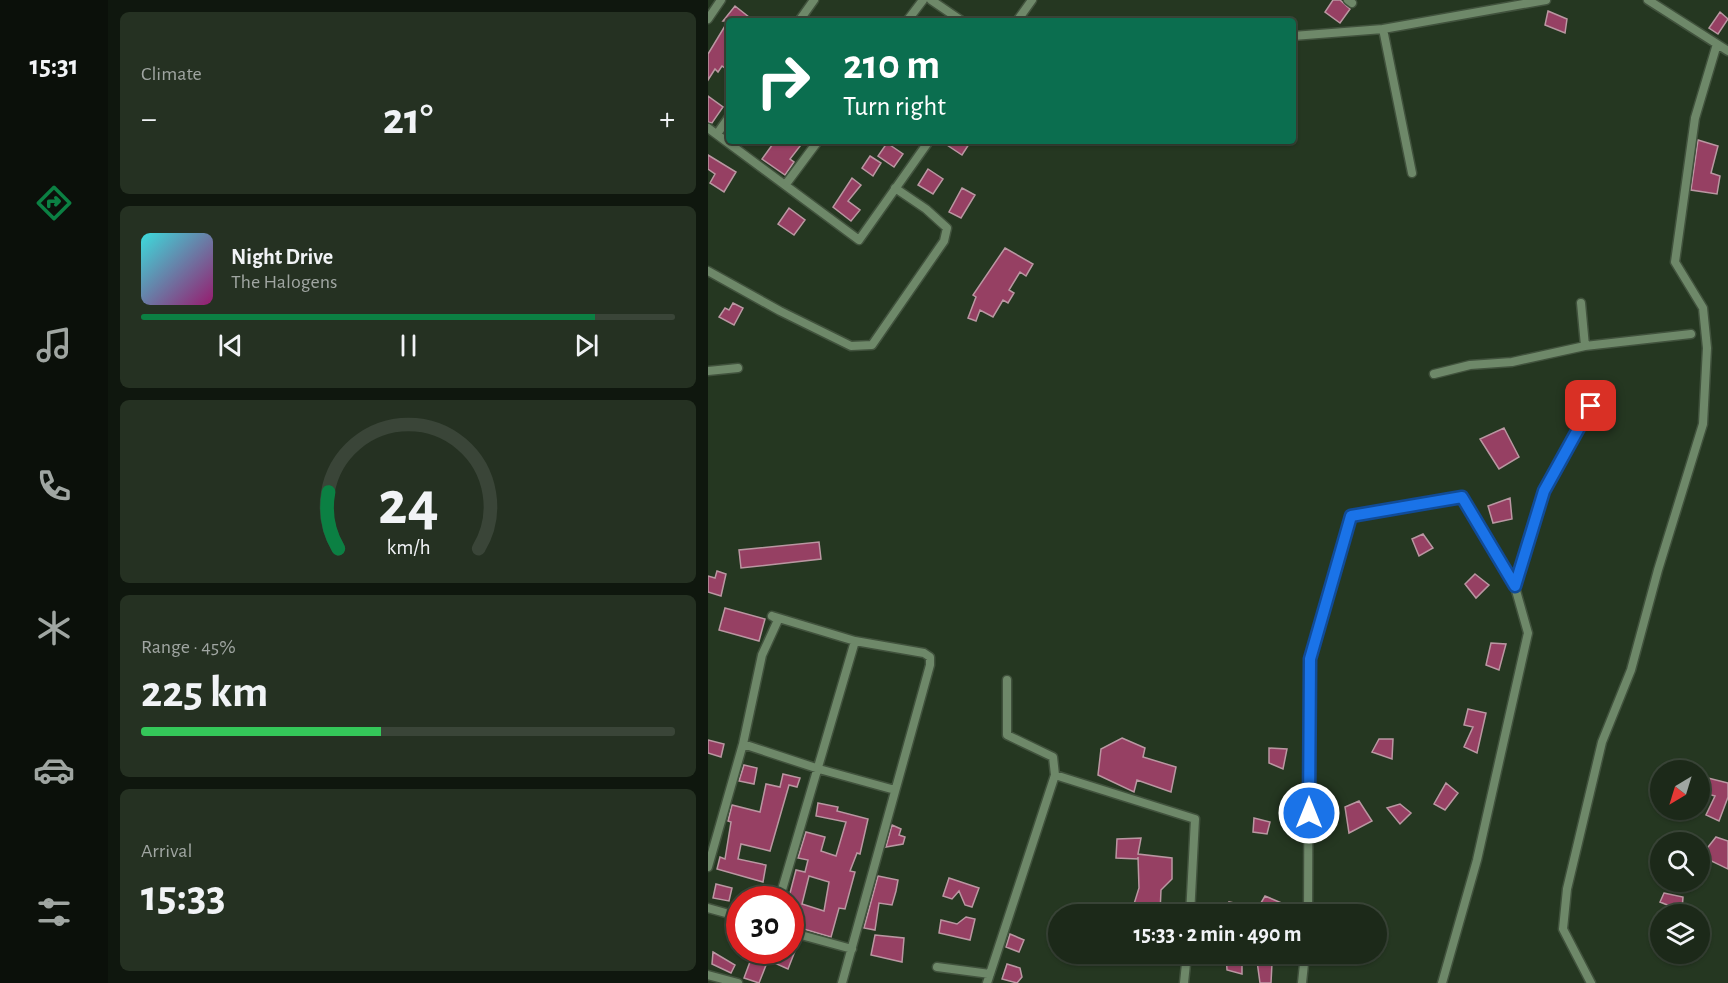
<!DOCTYPE html>
<html lang="en">
<head>
<meta charset="utf-8">
<style>
	:root { --surface:#1c2919; --page:#253122; --text:#f1f3f6; --muted:#a0a6a2; --line:#3a4538; --accent:#0b8043 }
	body { margin:0; font-family:"Alegreya Sans",sans-serif; background:var(--page); color:var(--text); height:100vh; display:flex; flex-direction:column; font-size:22px; white-space:nowrap }
	* { box-sizing:border-box; margin:0 }
	p { font-size:20px; color:var(--muted) }
	.icon { flex:none; width:33px; height:33px; fill:none; stroke:currentColor; stroke-width:2; stroke-linecap:round; stroke-linejoin:round }
	.map { position:relative; flex:1; overflow:hidden }
	.details { display:flex; flex-direction:column; gap:12px; padding:12px; background:#0f170e; width:600px }
	.details>* { flex:none }
	.guide { position:absolute; left:18px; top:18px; width:570px; height:126px; border-radius:6px; box-shadow:0 2px 4px #0004,0 0 0 2px var(--line); background:#0b6e4f; color:#fff; overflow:hidden }
	.needle { width:39px; rotate:218deg }
	.tools { position:absolute; left:942px; top:760px; display:grid; gap:12px }
	.tools a { display:grid; place-items:center; width:60px; height:60px; border-radius:50%; background:var(--surface); box-shadow:0 2px 4px #0004,0 0 0 2px var(--line); font-size:30px }
	.speed { position:absolute; left:18px; top:886px; display:flex; gap:12px; font-size:30px; font-weight:700; text-align:center }
	.speed>* { display:grid; place-content:center; width:78px; height:78px; border-radius:50%; background:var(--surface); box-shadow:0 2px 4px #0004,0 0 0 2px var(--line); line-height:1 }
	.speed .limit { border:9px solid #d22; background:#fff; color:#111 }
	.pin { position:absolute; display:grid; place-items:center; width:51px; height:51px; color:#fff; margin:-26px; border-radius:12px; box-shadow:0 3px 9px #0006 }
	.me { position:absolute; width:66px; margin:-33px; rotate:0deg; stroke-linejoin:round; filter:drop-shadow(0 0 4px #0008) }
	.turn { display:flex; align-items:center; gap:21px; height:126px; padding:0 18px; font-size:27px }
	.turn .icon { width:78px; height:78px; stroke-width:2.5 }
	.turn b { display:block; font-size:42px; line-height:51px }
	.big { font-size:45px; font-weight:700; line-height:1.1 }
	.details .card { flex:1; display:flex; flex-direction:column; justify-content:center; gap:9px; min-width:0; padding:0 21px; border-radius:9px; background:var(--page) }
	.details .dial { align-items:center; gap:0 }
	.dial svg { height:156px; overflow:visible; fill:none; stroke:var(--line); stroke-width:7; stroke-linecap:round; text-anchor:middle }
	.dial text { fill:var(--text); stroke:none }
	.song { display:flex; align-items:center; gap:18px }
	.cover { width:72px; height:72px; border-radius:9px; background:linear-gradient(135deg,hsl(180 70% 55%),hsl(320 70% 35%)) }
	.played { height:6px; border-radius:3px; background:linear-gradient(90deg,var(--accent) 85%,var(--line) 85%) }
	.keys { display:flex; justify-content:space-around; direction:ltr }
	.heat { display:flex; justify-content:space-between; align-items:center; font-size:33px; direction:ltr }
	.charge { height:9px; border-radius:4px; background:linear-gradient(90deg,#34c759 45%,var(--line) 0) }
	.trip { position:absolute; left:340px; top:904px; width:339px; height:60px; border-radius:30px; background:var(--surface); box-shadow:0 2px 4px #0004,0 0 0 2px var(--line); font-weight:700; line-height:60px; text-align:center }
	main { display:flex; flex:1; min-height:0 }
	.tab-bar { display:flex; flex-direction:column; width:108px; justify-content:space-around; align-items:center; background:#0b100a; color:var(--muted) }
	.tab-bar .icon { width:42px; height:42px }
	.tab-bar .active { color:var(--accent) }
	.tab-bar b { font-size:27px; color:var(--text) }
	.map>svg:first-child { display:block }
	.building { fill:#964063; stroke:#ba97a2; stroke-width:1.5; fill-rule:evenodd }
	.lines { fill:none; stroke-linecap:round; stroke-linejoin:round }
	.street-casing { stroke:#41523d; stroke-width:11 }
	.street { stroke:#6e8869; stroke-width:8 }
	.route-casing { stroke:#114b97; stroke-width:15 }
	.route { stroke:#1a73e8; stroke-width:10 }
</style>
</head>
<body>
<main>
<nav class="tab-bar">
<b>15:31</b>
<svg class="icon active" aria-label="directions" viewBox="0 0 24 24"><path d="M12 3l9 9-9 9-9-9zM9 14v-3h6M13 9l2 2-2 2"/></svg>
<svg class="icon" aria-label="music" viewBox="0 0 24 24"><path d="M9 18V5l10-2v13"/><circle cx="6" cy="18" r="3"/><circle cx="16" cy="16" r="3"/></svg>
<svg class="icon" aria-label="phone" viewBox="0 0 24 24"><path d="M5 4h4l2 5-3 2q2 4 5 5l2-3 5 2v4C11 20 4 13 5 4z"/></svg>
<svg class="icon" aria-label="climate" viewBox="0 0 24 24"><path d="M12 3v18M4 7l16 10M4 17L20 7"/></svg>
<svg class="icon" aria-label="car" viewBox="0 0 24 24"><path d="M5 17H2v-5l4-1 3-4h7l3 4 3 1v5h-3M9 17h6M6 11h13"/><circle cx="7" cy="17" r="2"/><circle cx="17" cy="17" r="2"/></svg>
<svg class="icon" aria-label="filters" viewBox="0 0 24 24"><path d="M4 7h16M4 17h16"/><circle cx="9" cy="7" r="2"/><circle cx="15" cy="17" r="2"/></svg>
</nav>
<section class="details">
<div class="card"><p>Climate</p>
<div class="heat"><a>−</a><b class="big">21°</b><a>+</a></div>
</div>
<div class="card">
<div class="song"><i class="cover"></i><div><b>Night Drive</b><p>The Halogens</p></div></div>
<div class="played"></div>
<div class="keys"><svg class="icon" aria-label="previous" viewBox="0 0 24 24"><path d="M18 5L8 12l10 7zM5 5v14"/></svg><svg class="icon" aria-label="pause" viewBox="0 0 24 24"><path d="M8 5v14M16 5v14"/></svg><svg class="icon" aria-label="next" viewBox="0 0 24 24"><path d="M6 5l10 7-10 7zM19 5v14"/></svg></div>
</div>
<div class="card dial"><svg viewBox="0 0 100 80">
<path d="M14 69A42 42 0 1 1 86 69"/>
<path d="M14 69A42 42 0 0 1 9 40" stroke="#0b8043"/>
<text x="50" y="56" font-size="32" font-weight="700">24</text>
<text x="50" y="72" font-size="11">km/h</text>
</svg></div>
<div class="card"><p>Range · 45%</p><b class="big">225 km</b><div class="charge"></div></div>
<div class="card"><p>Arrival</p><b class="big">15:33</b></div>
</section>
<div class="map">
<svg width="1020" height="983" viewBox="0 0 1020 983">
	<rect width="100%" height="100%" fill="#253721"/>
	<path class="building" d="M 625,0 L 632,0 L 642,9 L 632,23 L 617,12 Z
		M 27,6 L 46,21 L 21,21 L 21,71 L 14,66 L 10,72 L 7,69 L 0,80 L 0,54 L 20,21 L 15,21 Z
		M 840,11 L 859,19 L 857,33 L 837,25 Z
		M 1012,12 L 1020,19 L 1010,34 L 1001,28 Z
		M 0,96 L 15,107 L 4,123 L 0,122 Z
		M 990,140 L 1010,146 L 1003,173 L 1012,176 L 1009,194 L 983,190 Z
		M 67,141 L 96,141 L 82,159 L 86,162 L 77,175 L 54,159 Z
		M 233,141 L 263,141 L 254,155 Z
		M 179,143 L 195,154 L 186,167 L 170,156 Z
		M 0,155 L 28,172 L 16,192 L 2,183 L 7,174 L 0,169 Z
		M 162,156 L 173,163 L 165,176 L 154,168 Z
		M 220,169 L 235,179 L 225,194 L 210,185 Z
		M 144,178 L 153,185 L 140,201 L 152,210 L 143,221 L 125,207 Z
		M 254,188 L 267,195 L 253,218 L 241,212 Z
		M 81,208 L 97,220 L 86,235 L 70,224 Z
		M 297,248 L 325,264 L 318,276 L 312,272 L 301,290 L 306,293 L 300,303 L 295,300 L 285,317 L 272,310 L 268,321 L 260,318 L 268,297 L 265,295 Z
		M 25,303 L 35,308 L 26,325 L 11,317 L 17,308 L 21,310 Z
		M 796,428 L 811,457 L 791,469 L 772,439 Z
		M 802,498 L 804,519 L 785,523 L 780,506 Z
		M 715,534 L 725,548 L 711,556 L 704,539 Z
		M 111,542 L 113,559 L 33,568 L 31,550 Z
		M 9,571 L 18,574 L 13,596 L 0,592 L 0,576 L 7,578 Z
		M 767,574 L 781,585 L 768,598 L 757,584 Z
		M 17,608 L 57,619 L 51,641 L 11,630 Z
		M 783,643 L 798,644 L 791,670 L 778,665 Z
		M 760,709 L 778,713 L 769,753 L 756,747 L 765,727 L 756,725 Z
		M 414,738 L 437,748 L 435,757 L 468,767 L 463,792 L 429,780 L 426,792 L 390,775 L 393,749 Z
		M 671,739 L 685,739 L 684,759 L 664,752 Z
		M 0,740 L 16,744 L 13,757 L 0,753 Z
		M 561,748 L 579,749 L 575,769 L 561,763 Z
		M 36,765 L 49,768 L 46,784 L 31,781 Z
		M 75,774 L 92,778 L 89,787 L 81,785 L 62,851 L 33,844 L 30,859 L 58,865 L 55,882 L 9,869 L 12,857 L 17,859 L 23,822 L 20,821 L 24,805 L 52,812 L 58,784 L 72,787 Z
		M 992,776 L 1020,783 L 1020,797 L 1011,821 L 998,815 L 1007,796 L 992,792 Z
		M 738,783 L 750,793 L 737,810 L 726,804 Z
		M 651,801 L 664,821 L 641,833 L 637,807 Z
		M 110,803 L 130,807 L 129,811 L 160,819 L 152,854 L 149,853 L 142,871 L 147,872 L 137,909 L 131,908 L 123,937 L 82,925 L 81,897 L 88,870 L 97,872 L 100,860 L 90,858 L 98,832 L 117,837 L 113,851 L 128,856 L 138,822 L 108,816 ZM 101,876 L 121,882 L 116,911 L 94,904 Z
		M 692,804 L 703,813 L 692,824 L 679,808 Z
		M 546,818 L 562,822 L 559,834 L 545,832 Z
		M 184,825 L 193,829 L 191,835 L 197,837 L 195,844 L 178,847 Z
		M 1008,837 L 1020,841 L 1020,869 L 993,856 Z
		M 433,838 L 430,854 L 464,858 L 464,879 L 453,890 L 452,913 L 426,904 L 431,888 L 430,857 L 430,859 L 408,858 L 409,839 Z
		M 170,876 L 190,880 L 188,891 L 184,905 L 171,903 L 167,930 L 156,928 Z
		M 241,878 L 271,888 L 264,907 L 257,905 L 251,891 L 244,899 L 235,896 Z
		M 8,884 L 24,888 L 21,901 L 5,898 Z
		M 956,893 L 975,897 L 974,911 L 952,902 Z
		M 557,896 L 581,906 L 576,915 L 553,910 L 519,915 L 521,902 L 550,908 Z
		M 258,917 L 267,919 L 262,940 L 231,933 L 233,920 L 249,924 Z
		M 302,934 L 316,940 L 311,952 L 298,947 Z
		M 167,935 L 196,938 L 194,962 L 163,955 Z
		M 46,951 L 87,951 L 80,969 L 60,960 L 51,983 L 36,978 Z
		M 5,952 L 27,965 L 23,973 L 4,964 Z
		M 518,954 L 534,954 L 534,974 L 519,970 Z
		M 549,961 L 564,963 L 563,983 L 552,983 Z
		M 299,964 L 312,968 L 314,977 L 309,983 L 294,979 Z"/>
	<g class="lines">
		<defs>
			<path id="street" d="M 223,0 L 254,21
				M 640,0 L 644,3
				M 940,0 L 1020,51
				M 0,19 L 13,0
				M 91,21 L 106,0
				M 199,21 L 215,0
				M 309,21 L 324,0
				M 675,29 L 704,173
				M 585,36 L 675,29 L 838,0
				M 0,128 L 151,240 L 221,141
				M 9,134 L 21,117
				M 78,184 L 110,141
				M 0,271 L 72,311 L 143,346 L 164,345 L 236,241 L 239,228 L 218,209 L 187,188
				M 873,303 L 877,346
				M 0,371 L 30,368
				M 726,374 L 762,365 L 804,362 L 877,346 L 983,334
				M 807,587 L 836,491 L 883,406
				M 64,616 L 147,641 L 216,653 L 222,657 L 222,665 L 134,983
				M 299,680 L 299,735 L 345,757 L 347,775
				M 35,744 L 111,769 L 187,790
				M 0,867 L 35,744 L 54,655 L 70,620 L 64,616
				M 71,900 L 147,641
				M 0,908 L 32,917
				M 600,915 L 601,659 L 643,516 L 754,497 L 807,587 L 820,633 L 769,860 L 734,983
				M 82,932 L 144,949
				M 229,967 L 282,974
				M 0,975 L 30,983
				M 279,983 L 347,775 L 487,819 L 482,915
				M 476,983 L 479,954
				M 594,983 L 597,954
				M 883,983 L 855,929 L 859,889 L 894,742 L 923,670 L 950,570 L 995,424 L 999,348 L 995,308 L 967,262 L 987,118 L 1009,44"/>
		</defs>
		<use href="#street" class="street-casing"/>
		<use href="#street" class="street"/>
	</g>
	<g class="lines">
		<defs>
			<path id="route" d="M 601,813 L 602,659 L 643,516 L 754,497 L 807,586 L 836,491 L 883,406"/>
		</defs>
		<use href="#route" class="route-casing"/>
		<use href="#route" class="route"/>
	</g>
</svg>
<div class="tools">
<a><svg class="needle" viewBox="-14 -14 28 28"><path d="M0-13l5 13h-10z" fill="#e53935"/><path d="M0 13l5-13h-10z" fill="#a0a6a2"/></svg></a>
<a><svg class="icon" aria-label="search" viewBox="0 0 24 24"><circle cx="10" cy="10" r="6"/><path d="M15 15l6 6"/></svg></a>
<a><svg class="icon" aria-label="layers" viewBox="0 0 24 24"><path d="M12 4l9 5-9 5-9-5zM3 14l9 5 9-5"/></svg></a>
</div>
<div class="speed"><div class="limit">30</div></div>
<div class="pin" style="left:883px;top:406px;background:#d93025"><svg class="icon" aria-label="arrive" viewBox="0 0 24 24"><path d="M6 21V4h12l-3 4 3 4H6"/></svg></div>
<svg class="me" style="left:601px;top:813px" viewBox="-20 -20 40 40"><circle r="17" fill="#1a73e8" stroke="#fff" stroke-width="3"/><path d="M0-11L8 9 0 5-8 9z" fill="#fff"/></svg>
<div class="trip">15:33 · 2 min · 490 m</div>
<div class="guide">
<div class="turn"><svg class="icon" aria-label="right" viewBox="0 0 24 24"><path d="M7 20v-9h11M14 6l5 5-5 5"/></svg><div><b>210 m</b>Turn right</div></div>
</div>
</div>
</main>
</body>
</html>
